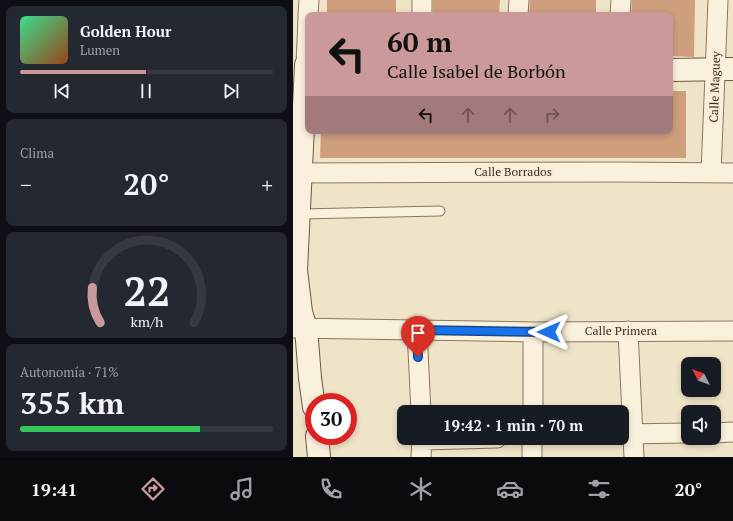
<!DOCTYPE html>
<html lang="es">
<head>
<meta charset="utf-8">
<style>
	:root { --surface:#171b24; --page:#242831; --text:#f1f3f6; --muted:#9ea1a6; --line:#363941; --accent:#cc999b }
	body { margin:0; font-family:"PT Serif",serif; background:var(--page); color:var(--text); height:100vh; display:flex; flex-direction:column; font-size:15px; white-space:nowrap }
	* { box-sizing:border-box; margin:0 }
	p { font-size:13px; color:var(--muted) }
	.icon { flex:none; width:22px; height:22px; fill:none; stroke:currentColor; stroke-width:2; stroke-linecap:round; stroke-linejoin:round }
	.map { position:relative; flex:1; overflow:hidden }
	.sheet { display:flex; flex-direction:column; gap:6px; padding:6px; background:#0d0f14; width:293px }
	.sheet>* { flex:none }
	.guide { position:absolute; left:12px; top:12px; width:368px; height:122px; border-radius:8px; box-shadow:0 2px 6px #0003; background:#cc999b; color:#111; overflow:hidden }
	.needle { width:26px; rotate:312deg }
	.tools { position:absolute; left:388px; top:357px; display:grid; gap:8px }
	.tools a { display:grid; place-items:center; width:40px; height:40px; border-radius:8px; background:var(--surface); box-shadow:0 2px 6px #0003; font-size:20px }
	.speed { position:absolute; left:12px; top:393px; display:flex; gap:8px; font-size:20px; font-weight:700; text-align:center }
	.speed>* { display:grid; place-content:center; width:52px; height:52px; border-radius:50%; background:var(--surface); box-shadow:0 2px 6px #0003; line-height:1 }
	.speed .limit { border:6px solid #d22; background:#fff; color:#111 }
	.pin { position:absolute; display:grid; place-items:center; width:34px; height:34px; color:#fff; margin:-41px -17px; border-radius:50% 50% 50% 0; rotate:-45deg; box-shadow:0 0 4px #0007 }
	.pin .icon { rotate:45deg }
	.me { position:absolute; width:44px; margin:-22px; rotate:270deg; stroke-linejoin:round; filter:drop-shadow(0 0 3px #0008) }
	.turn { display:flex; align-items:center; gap:14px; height:84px; padding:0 16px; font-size:18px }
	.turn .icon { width:52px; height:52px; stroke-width:2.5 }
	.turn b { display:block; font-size:28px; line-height:34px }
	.lanes { display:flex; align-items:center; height:38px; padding:0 16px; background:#0003; justify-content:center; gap:20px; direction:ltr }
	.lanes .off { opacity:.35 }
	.big { font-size:30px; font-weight:600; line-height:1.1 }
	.sheet .tile { flex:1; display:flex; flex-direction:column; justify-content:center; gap:6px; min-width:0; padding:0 14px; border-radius:8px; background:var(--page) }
	.sheet .dial { align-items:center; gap:0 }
	.dial svg { height:104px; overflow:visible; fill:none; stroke:var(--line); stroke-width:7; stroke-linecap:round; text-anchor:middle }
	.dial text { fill:var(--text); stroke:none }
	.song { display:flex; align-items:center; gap:12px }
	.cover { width:48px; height:48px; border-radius:6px; background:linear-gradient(135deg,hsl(150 70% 55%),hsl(20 70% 35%)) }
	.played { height:4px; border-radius:2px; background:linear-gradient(90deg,var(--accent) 50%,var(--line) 50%) }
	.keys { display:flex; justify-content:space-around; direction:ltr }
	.heat { display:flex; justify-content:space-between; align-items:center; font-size:22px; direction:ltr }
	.charge { height:6px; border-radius:3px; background:linear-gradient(90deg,#34c759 71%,var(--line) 0) }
	.trip { position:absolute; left:104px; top:405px; width:232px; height:40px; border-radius:8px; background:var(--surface); box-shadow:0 2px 6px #0003; font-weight:600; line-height:40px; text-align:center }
	.tabs { display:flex; height:64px; justify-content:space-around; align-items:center; background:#090b0e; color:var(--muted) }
	.tabs .icon { width:28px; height:28px }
	.tabs .current { color:var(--accent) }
	.tabs b { font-size:18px; color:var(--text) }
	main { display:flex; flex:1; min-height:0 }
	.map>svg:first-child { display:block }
	.building { fill:#cf9f7d }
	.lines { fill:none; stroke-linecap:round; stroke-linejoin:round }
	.lane-casing { stroke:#8d765c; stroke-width:11 }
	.street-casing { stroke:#8d765c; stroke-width:21 }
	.secondary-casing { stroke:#6f573f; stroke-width:24 }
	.lane { stroke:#faf1dc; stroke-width:9 }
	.street { stroke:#faf1dc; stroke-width:19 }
	.secondary { stroke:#faf1dc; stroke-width:22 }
	.route-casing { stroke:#114b97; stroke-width:10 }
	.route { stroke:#1a73e8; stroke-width:7 }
	.labels { text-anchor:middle; stroke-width:4; stroke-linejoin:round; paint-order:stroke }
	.street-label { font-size:12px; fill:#3d2e20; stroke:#f7eed8 }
</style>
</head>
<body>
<main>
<section class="sheet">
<div class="tile">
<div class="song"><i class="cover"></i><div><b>Golden Hour</b><p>Lumen</p></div></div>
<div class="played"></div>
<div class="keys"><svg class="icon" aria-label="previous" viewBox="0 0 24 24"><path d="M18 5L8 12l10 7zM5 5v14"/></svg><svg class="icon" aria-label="pause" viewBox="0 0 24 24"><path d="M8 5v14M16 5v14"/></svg><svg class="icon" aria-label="next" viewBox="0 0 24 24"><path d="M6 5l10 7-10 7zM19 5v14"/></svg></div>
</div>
<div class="tile"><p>Clima</p>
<div class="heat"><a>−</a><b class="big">20°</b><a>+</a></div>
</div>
<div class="tile dial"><svg viewBox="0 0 100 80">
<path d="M14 69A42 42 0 1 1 86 69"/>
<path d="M14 69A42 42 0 0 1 8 42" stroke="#cc999b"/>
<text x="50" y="56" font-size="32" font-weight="700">22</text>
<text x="50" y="72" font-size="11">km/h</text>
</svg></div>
<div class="tile"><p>Autonomía · 71%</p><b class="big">355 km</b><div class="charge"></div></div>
</section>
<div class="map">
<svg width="440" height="457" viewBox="0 0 440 457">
	<rect width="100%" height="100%" fill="#f0e4c8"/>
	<path class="building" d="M 34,0 L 103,0 L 103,15 L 34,15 Z
		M 140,0 L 207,0 L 206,15 L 140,15 Z
		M 237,0 L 303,0 L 303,15 L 236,15 Z
		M 339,0 L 402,0 L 401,57 L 377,56 L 377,15 L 338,15 Z
		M 377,91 L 393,91 L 393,158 L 27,158 L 28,131 L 377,131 Z"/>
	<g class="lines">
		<defs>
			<path id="lane" d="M 7,214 L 147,211"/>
			<path id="street" d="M 15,15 L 16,0
				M 129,15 L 129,0
				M 225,15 L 226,0
				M 327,15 L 328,0
				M 13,65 L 15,18
				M 0,173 L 325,172 L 440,173
				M 418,173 L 425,0
				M 0,328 L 240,332 L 440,331
				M 124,330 L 128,412
				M 335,331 L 341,457
				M 240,412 L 240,332
				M 421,433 L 440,432
				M 329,434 L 395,433
				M 129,440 L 204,438
				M 128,457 L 129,438
				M 239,457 L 239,438"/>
			<path id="secondary" d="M 13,65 L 3,270 L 8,312 L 13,328 L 17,378 L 21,407
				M 377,70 L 440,69
				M 24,436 L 26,457"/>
		</defs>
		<use href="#lane" class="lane-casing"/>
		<use href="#street" class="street-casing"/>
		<use href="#secondary" class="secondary-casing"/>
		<use href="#lane" class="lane"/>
		<use href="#street" class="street"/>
		<use href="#secondary" class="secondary"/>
	</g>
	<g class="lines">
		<defs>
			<path id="route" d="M 125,357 L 124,330 L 256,332"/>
		</defs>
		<use href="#route" class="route-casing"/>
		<use href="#route" class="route"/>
	</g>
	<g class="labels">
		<g class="street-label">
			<text transform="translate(422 87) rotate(-88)" y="4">Calle Maguey</text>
			<text x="220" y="176">Calle Borrados</text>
			<text x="328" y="335">Calle Primera</text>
		</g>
	</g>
</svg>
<div class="tools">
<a><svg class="needle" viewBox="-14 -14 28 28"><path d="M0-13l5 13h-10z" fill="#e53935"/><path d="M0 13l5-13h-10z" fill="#9ea1a6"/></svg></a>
<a><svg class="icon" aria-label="sound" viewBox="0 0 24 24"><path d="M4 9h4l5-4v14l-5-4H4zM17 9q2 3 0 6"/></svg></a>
</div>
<div class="speed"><div class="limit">30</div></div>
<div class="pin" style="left:125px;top:357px;background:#d93025"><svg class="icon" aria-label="arrive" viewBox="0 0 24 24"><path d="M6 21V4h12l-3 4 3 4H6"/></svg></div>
<svg class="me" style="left:256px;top:332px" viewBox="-20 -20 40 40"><path d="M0-17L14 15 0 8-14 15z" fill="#1a73e8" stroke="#fff" stroke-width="4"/></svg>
<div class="trip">19:42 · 1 min · 70 m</div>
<div class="guide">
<div class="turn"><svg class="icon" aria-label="left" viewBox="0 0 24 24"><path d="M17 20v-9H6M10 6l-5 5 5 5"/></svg><div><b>60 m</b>Calle Isabel de Borbón</div></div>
<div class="lanes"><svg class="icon" aria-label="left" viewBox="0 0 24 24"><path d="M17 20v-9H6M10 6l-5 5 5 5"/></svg><svg class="icon off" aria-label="ahead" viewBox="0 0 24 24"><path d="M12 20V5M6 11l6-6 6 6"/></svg><svg class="icon off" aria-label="ahead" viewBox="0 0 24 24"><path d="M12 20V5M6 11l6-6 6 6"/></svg><svg class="icon off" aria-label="right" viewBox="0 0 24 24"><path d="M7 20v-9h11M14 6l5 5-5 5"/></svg></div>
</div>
</div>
</main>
<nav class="tabs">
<b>19:41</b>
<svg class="icon current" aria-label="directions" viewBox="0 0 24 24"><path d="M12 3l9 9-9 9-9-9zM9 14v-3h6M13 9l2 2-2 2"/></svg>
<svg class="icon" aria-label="music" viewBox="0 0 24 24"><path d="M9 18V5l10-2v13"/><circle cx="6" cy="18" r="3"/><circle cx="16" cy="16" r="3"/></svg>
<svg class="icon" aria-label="phone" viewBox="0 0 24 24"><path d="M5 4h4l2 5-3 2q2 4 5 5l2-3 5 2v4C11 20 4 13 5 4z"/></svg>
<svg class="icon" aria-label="climate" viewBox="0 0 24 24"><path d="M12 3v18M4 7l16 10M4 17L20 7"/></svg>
<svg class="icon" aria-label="car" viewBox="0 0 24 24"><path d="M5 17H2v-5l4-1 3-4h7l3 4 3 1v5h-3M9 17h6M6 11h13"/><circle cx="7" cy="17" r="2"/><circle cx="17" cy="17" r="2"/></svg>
<svg class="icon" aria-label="filters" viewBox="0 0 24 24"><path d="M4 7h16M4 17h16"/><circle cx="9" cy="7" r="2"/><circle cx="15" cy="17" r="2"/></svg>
<b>20°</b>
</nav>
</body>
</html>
